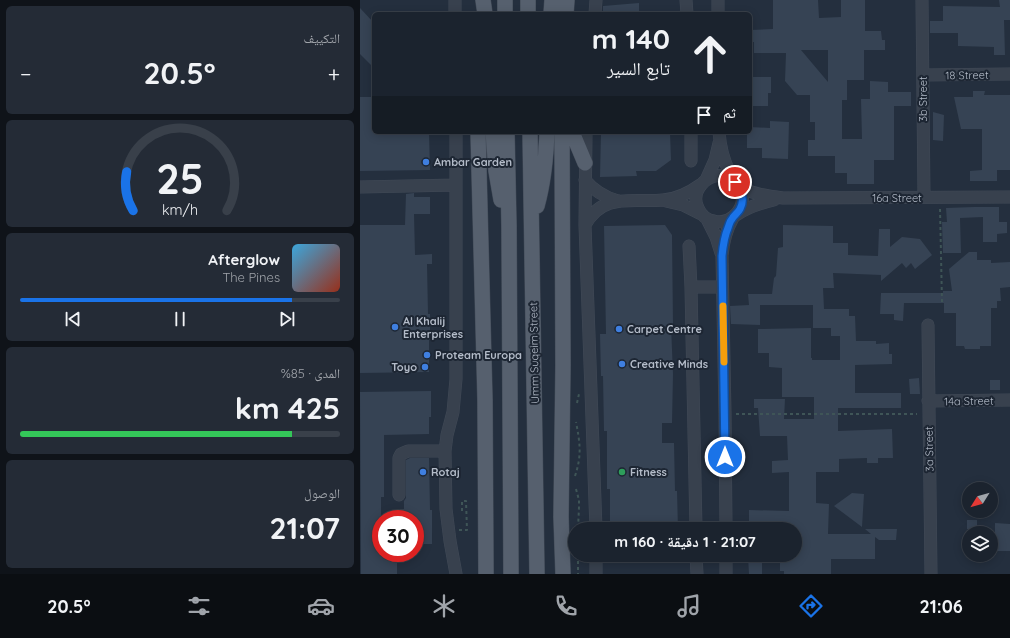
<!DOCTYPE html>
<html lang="ar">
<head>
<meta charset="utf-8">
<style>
	:root { --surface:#1b232e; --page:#242b36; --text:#f1f3f6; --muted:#a0a4aa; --line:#39404a; --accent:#1a73e8 }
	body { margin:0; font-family:Quicksand,"Noto Naskh Arabic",sans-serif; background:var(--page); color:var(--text); direction:rtl; height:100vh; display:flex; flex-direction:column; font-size:15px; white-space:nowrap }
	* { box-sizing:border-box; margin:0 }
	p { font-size:13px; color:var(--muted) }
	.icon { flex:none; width:22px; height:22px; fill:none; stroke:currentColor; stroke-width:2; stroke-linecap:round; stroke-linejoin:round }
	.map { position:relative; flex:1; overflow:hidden; direction:ltr }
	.panel { display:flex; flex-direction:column; gap:6px; padding:6px; background:#0f1319; width:360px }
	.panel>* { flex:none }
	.hud { position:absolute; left:12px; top:12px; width:380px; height:122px; border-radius:6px; box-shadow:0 2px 10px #0003,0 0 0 1px var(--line); direction:rtl; background:#1b232e; color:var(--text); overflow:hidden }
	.needle { width:26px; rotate:233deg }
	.controls { position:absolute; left:602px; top:482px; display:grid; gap:8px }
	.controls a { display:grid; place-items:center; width:36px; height:36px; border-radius:50%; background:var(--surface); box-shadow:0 2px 10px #0003,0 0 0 1px var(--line); font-size:20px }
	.speed { position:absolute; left:12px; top:510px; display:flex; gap:8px; font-size:20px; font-weight:700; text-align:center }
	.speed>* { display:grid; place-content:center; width:52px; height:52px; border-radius:50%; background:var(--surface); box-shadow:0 2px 10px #0003,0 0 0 1px var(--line); line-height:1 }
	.speed .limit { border:6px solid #d22; background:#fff; color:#111 }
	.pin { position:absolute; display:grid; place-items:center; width:34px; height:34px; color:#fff; margin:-17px; border:2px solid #fff; border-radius:50%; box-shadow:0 1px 4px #0007 }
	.me { position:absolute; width:44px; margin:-22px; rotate:0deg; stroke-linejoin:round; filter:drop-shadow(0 0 3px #0008) }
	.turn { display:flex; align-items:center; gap:14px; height:84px; padding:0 16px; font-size:18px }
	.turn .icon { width:52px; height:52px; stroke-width:2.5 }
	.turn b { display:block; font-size:28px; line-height:34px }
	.then { display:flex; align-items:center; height:38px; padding:0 16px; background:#0003; gap:8px; font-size:15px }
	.big { font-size:30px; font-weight:800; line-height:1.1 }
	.panel .tile { flex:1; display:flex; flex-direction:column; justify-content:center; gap:6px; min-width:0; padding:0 14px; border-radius:6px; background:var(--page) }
	.panel .dial { align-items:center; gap:0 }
	.dial svg { height:104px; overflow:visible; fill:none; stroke:var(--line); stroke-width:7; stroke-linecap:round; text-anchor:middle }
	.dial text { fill:var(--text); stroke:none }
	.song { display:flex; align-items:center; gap:12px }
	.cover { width:48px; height:48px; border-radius:6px; background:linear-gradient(135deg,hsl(200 70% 55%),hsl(10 70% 35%)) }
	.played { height:4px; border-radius:2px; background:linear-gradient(90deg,var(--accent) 85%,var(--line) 85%) }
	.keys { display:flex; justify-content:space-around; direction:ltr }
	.heat { display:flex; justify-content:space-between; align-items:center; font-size:22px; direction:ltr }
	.charge { height:6px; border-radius:3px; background:linear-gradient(90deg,#34c759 85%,var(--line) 0) }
	.trip { position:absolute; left:208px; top:522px; width:234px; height:40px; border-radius:20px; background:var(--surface); box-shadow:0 2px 10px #0003,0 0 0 1px var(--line); font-weight:800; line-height:40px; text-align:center; direction:rtl }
	.dock { display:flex; height:64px; justify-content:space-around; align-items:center; background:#0b0e12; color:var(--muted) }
	.dock .icon { width:28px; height:28px }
	.dock .on { color:var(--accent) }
	.dock b { font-size:18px; color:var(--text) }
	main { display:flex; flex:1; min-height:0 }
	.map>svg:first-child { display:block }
	.building { fill:#364354; fill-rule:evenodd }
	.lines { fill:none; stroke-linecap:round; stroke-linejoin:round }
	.minor-casing { stroke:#414a57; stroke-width:13 }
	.major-casing { stroke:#414a57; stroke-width:16 }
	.path { stroke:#3f5557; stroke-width:2; stroke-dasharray:3 3; stroke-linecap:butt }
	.minor { stroke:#38414e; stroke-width:12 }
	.major { stroke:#56606e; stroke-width:15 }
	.route-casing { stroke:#114b97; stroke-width:10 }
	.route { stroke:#1a73e8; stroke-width:7 }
	.slow { stroke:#f59e0b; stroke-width:7 }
	.shop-dot { fill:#3f7fe0; stroke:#1d2633; stroke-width:1.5 }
	.leisure-dot { fill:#2e9e5b; stroke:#1d2633; stroke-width:1.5 }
	.labels { text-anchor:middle; stroke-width:4; stroke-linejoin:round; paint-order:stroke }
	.street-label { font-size:11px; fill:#b4bcc9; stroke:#1d2633 }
	.poi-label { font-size:11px; font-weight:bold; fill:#b4bcc9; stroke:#1d2633; text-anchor:start }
</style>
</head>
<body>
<main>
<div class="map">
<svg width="650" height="574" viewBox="0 0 650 574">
	<rect width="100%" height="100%" fill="#242f3e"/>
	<path class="building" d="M 413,0 L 458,0 L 459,18 L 481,17 L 481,0 L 505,0 L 505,31 L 521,31 L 522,40 L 525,40 L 525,50 L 504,50 L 504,80 L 487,80 L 487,100 L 482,100 L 482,139 L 502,139 L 501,99 L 510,99 L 510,81 L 528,82 L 528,92 L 551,92 L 551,106 L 534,106 L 534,160 L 514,160 L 514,184 L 487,184 L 487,173 L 475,173 L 475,156 L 448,156 L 448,140 L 455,140 L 455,122 L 450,122 L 450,95 L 437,95 L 425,81 L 426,53 L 394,53 L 394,42 L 390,42 L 390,30 L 413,29 ZM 441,50 L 468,50 L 468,82 Z
		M 639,0 L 650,0 L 650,20 L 644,20 L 645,55 L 634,55 L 634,47 L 598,46 L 598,33 L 570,33 L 570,21 L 583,21 L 583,6 L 640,7 Z
		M 279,3 L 279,14 L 243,14 L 243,6 Z
		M 0,8 L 14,23 L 14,68 L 0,54 Z
		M 390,77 L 411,77 L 411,93 L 408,93 L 408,106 L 390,106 Z
		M 613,91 L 625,91 L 624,95 L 650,95 L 650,170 L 637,170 L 637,181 L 610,181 L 610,171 L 622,170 L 622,129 L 601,129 L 594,97 L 613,97 Z
		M 0,97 L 14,97 L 14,132 L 69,132 L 70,170 L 0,171 Z
		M 573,112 L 584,115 L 583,141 L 573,140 Z
		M 410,121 L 429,122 L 428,159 L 402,158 L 402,148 L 387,148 L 387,132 L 390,132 L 390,127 L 410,128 Z
		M 241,132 L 310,132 L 311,160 L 296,171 L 276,171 L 277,176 L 240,177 Z
		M 54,193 L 54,197 L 70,197 L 70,214 L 54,214 L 55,255 L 72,254 L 72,264 L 67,264 L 68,314 L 70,314 L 70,340 L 69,340 L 69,372 L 0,373 L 0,225 L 45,225 L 46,194 Z
		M 614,207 L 639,207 L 639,222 L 647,222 L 647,233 L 637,234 L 637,242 L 623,242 L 623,217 L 600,218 L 601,253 L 583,253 L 582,222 L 587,222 L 586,208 Z
		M 305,225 L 312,235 L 313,325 L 311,325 L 313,374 L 312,423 L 302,423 L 302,443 L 314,443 L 315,491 L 317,491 L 318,529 L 250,529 L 250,489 L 247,489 L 247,431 L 244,431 L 243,376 L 241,376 L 240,334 L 246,334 L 244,226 Z
		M 423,225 L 473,226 L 473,243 L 488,243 L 488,255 L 518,256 L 519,229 L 530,229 L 530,247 L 542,237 L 560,239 L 572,255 L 555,269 L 551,263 L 546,268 L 542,263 L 521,281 L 521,275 L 473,273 L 474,288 L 463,288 L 464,309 L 489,309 L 489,316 L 495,316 L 496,341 L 516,341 L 516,344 L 529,343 L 529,354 L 532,354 L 532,364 L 495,365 L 495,393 L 541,393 L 541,408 L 478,408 L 478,431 L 532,429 L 533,458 L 518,458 L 518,463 L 507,463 L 507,458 L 479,459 L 479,472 L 456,472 L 456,503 L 469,504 L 468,534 L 511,534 L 505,529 L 537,529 L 536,540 L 519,540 L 515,537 L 515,559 L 471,559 L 471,574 L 424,574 L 424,571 L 420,571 L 420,558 L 424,558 L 424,555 L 435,555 L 435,529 L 389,529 L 389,510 L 429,511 L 429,472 L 412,473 L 412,461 L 428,460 L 427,436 L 400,436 L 398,408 L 394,408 L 394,399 L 425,399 L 424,419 L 454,419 L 454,397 L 422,397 L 422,368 L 409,367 L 409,353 L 398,353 L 398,329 L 451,328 L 451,358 L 452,358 L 452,360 L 480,360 L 480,336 L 471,336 L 471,328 L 453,328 L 453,305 L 400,305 L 400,325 L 371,324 L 370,306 L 389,305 L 388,294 L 412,294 L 414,278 L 416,276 L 418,248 L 423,247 Z
		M 609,252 L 617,252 L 617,260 L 631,260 L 631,263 L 650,262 L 650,287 L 640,288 L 641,301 L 637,301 L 637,308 L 631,308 L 631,346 L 620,346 L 620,349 L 605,349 L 604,346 L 596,346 L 596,313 L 584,313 L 584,303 L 544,303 L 543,321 L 534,320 L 534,314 L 520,314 L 521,293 L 583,293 L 583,291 L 592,291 L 589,269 Z
		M 559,378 L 560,394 L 550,394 L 549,379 Z
		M 630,380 L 640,380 L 640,390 L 630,390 Z
		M 71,391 L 71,417 L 69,417 L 69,434 L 24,435 L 24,497 L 21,497 L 21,553 L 37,553 L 37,574 L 1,574 L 0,392 Z
		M 50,458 L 69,458 L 70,510 L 72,510 L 72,544 L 55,544 L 55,519 L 40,519 L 40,509 L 44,509 L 44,501 L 46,498 L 46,460 Z
		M 492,493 L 504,494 L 502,527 L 474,506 Z
		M 607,520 L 617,520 L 617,529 L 607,529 Z
		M 635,523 L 650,524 L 650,551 L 635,551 Z
		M 388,557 L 402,557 L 402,574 L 389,574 Z"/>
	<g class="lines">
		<defs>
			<path id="minor" d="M 95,0 L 95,14
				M 326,0 L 327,14
				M 358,0 L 358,14
				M 562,0 L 564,197
				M 235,14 L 236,0
				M 563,75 L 650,74
				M 226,132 L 225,225 L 236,529
				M 331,132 L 331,161
				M 359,132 C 360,146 363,160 370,173 C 374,180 380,186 382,194 C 385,210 370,225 354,221 C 347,220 341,215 338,208 C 330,192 346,172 365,176 C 369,177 372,180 375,182
				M 225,180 C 234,191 244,197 258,201
				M 346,180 L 355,160 L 359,143
				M 0,187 L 96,185
				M 379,187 C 393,194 407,196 423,198 L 650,197
				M 306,201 L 323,205 L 341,214
				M 376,215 C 388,207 400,203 414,200
				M 347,219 L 356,237 L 361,253
				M 225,225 C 243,192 272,203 303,200 C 316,199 329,193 340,185
				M 329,246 L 331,287 L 336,529
				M 331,287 L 362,287
				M 568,325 L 571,574
				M 568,401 L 650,400
				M 39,495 L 39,458 L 41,454 L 48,451 L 85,451
				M 366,529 L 365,414 L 362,256 C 363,242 366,230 373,218
				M 236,555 L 236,574
				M 336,555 L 337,574
				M 366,555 L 366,574
				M 96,574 L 90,541 L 86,509 L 85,451 L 87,435 L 93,412 L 96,379 L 96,132"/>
			<path id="major" d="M 123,0 L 125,14
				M 145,0 L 145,14
				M 168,0 L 168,14
				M 191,14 L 192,0
				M 206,14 L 207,0
				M 118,132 L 125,400 L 126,574
				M 133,132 L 136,171 L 141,200
				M 147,132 L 149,226 L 151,574
				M 170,132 L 177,574
				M 202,132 L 203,365 L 201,517 L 203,574
				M 212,132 L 225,163
				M 177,206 C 184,181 186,158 187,132"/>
		</defs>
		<use href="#minor" class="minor-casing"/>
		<use href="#major" class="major-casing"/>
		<path class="path" d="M 580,209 L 582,302
			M 217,403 L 219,394
			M 376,414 L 557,414
			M 215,476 C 222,455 220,443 216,422
			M 216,489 L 219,500 L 219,507 L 218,529
			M 99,530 L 107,530 L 106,501 L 102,501 L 102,514
			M 218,555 L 218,574"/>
		<use href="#minor" class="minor"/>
		<use href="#major" class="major"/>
	</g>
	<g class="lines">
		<defs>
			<path id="route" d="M 365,457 L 362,256 C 363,246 364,237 368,228 C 369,225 370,221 372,219 C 374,215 378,213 380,209 C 385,200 381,190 375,182"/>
		</defs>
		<use href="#route" class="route-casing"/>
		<use href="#route" class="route"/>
		<path class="slow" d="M 363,306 L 364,362"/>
	</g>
	<g class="shop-dot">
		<circle cx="66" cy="162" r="4"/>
		<circle cx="35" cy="327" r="4"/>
		<circle cx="259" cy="329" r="4"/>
		<circle cx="67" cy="355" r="4"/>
		<circle cx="262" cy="364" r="4"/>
		<circle cx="65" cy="367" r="4"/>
		<circle cx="63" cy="472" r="4"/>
	</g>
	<circle class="leisure-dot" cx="262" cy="472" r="4"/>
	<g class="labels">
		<g class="street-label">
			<text transform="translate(607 75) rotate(-1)" y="4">18 Street</text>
			<text transform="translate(563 99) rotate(-90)" y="4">3b Street</text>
			<text x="537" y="202">16a Street</text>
			<text transform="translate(174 353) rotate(-91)" y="4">Umm Suqeim Street</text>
			<text transform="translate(609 401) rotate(-1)" y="4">14a Street</text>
			<text transform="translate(569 449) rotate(-91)" y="4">3a Street</text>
		</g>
		<g class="poi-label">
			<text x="74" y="166">Ambar Garden</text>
			<text x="43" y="325">Al Khalij<tspan x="43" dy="13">Enterprises</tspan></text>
			<text x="267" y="333">Carpet Centre</text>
			<text x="75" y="359">Proteam Europa</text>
			<text x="270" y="368">Creative Minds</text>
			<text x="57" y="371" text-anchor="end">Toyo</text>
			<text x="71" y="476">Rotaj</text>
			<text x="270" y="476">Fitness</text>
		</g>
	</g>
</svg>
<div class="controls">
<a><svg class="needle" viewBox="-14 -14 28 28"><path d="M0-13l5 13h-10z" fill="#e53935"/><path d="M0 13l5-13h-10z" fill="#a0a4aa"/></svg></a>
<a><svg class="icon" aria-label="layers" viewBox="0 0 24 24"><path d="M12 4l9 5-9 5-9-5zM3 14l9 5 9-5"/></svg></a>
</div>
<div class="speed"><div class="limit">30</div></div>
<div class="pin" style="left:375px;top:182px;background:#d93025"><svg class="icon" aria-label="arrive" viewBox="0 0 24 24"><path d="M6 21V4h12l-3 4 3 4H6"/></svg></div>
<svg class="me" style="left:365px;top:457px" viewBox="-20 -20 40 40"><circle r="17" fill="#1a73e8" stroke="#fff" stroke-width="3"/><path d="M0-11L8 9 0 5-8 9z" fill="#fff"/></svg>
<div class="trip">21:07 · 1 دقيقة · 160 m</div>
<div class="hud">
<div class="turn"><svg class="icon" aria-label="ahead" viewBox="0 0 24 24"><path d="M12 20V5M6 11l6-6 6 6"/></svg><div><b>140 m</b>تابع السير</div></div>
<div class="then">ثم<svg class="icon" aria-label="arrive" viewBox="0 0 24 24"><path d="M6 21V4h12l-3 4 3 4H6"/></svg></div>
</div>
</div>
<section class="panel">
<div class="tile"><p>التكييف</p>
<div class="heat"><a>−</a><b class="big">20.5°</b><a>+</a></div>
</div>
<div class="tile dial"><svg viewBox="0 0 100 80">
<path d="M14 69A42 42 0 1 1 86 69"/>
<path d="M14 69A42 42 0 0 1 9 39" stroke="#1a73e8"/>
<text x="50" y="56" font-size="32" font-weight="700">25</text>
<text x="50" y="72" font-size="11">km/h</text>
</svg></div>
<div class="tile">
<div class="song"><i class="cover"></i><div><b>Afterglow</b><p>The Pines</p></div></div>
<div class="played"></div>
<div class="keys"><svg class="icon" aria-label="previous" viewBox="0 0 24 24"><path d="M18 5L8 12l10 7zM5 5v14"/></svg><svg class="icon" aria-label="pause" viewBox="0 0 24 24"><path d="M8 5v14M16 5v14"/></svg><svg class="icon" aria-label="next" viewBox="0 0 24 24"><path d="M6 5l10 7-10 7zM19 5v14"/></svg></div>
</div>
<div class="tile"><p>المدى · 85%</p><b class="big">425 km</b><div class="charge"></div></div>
<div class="tile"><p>الوصول</p><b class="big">21:07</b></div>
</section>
</main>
<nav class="dock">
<b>21:06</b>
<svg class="icon on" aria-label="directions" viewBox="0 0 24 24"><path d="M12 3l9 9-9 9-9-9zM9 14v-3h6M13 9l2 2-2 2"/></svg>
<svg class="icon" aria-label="music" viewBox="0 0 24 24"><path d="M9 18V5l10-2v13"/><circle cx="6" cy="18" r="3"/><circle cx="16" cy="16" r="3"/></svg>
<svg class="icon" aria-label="phone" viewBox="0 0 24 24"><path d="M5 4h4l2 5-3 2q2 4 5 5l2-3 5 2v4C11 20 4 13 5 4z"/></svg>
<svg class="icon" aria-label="climate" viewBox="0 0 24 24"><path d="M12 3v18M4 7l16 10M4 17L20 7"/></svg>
<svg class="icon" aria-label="car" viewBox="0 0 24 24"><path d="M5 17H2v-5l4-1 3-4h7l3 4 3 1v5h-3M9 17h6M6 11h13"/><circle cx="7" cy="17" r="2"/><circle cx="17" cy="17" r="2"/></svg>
<svg class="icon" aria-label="filters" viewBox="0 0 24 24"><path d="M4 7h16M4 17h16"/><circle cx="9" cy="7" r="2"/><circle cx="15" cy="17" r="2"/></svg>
<b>20.5°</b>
</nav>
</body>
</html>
